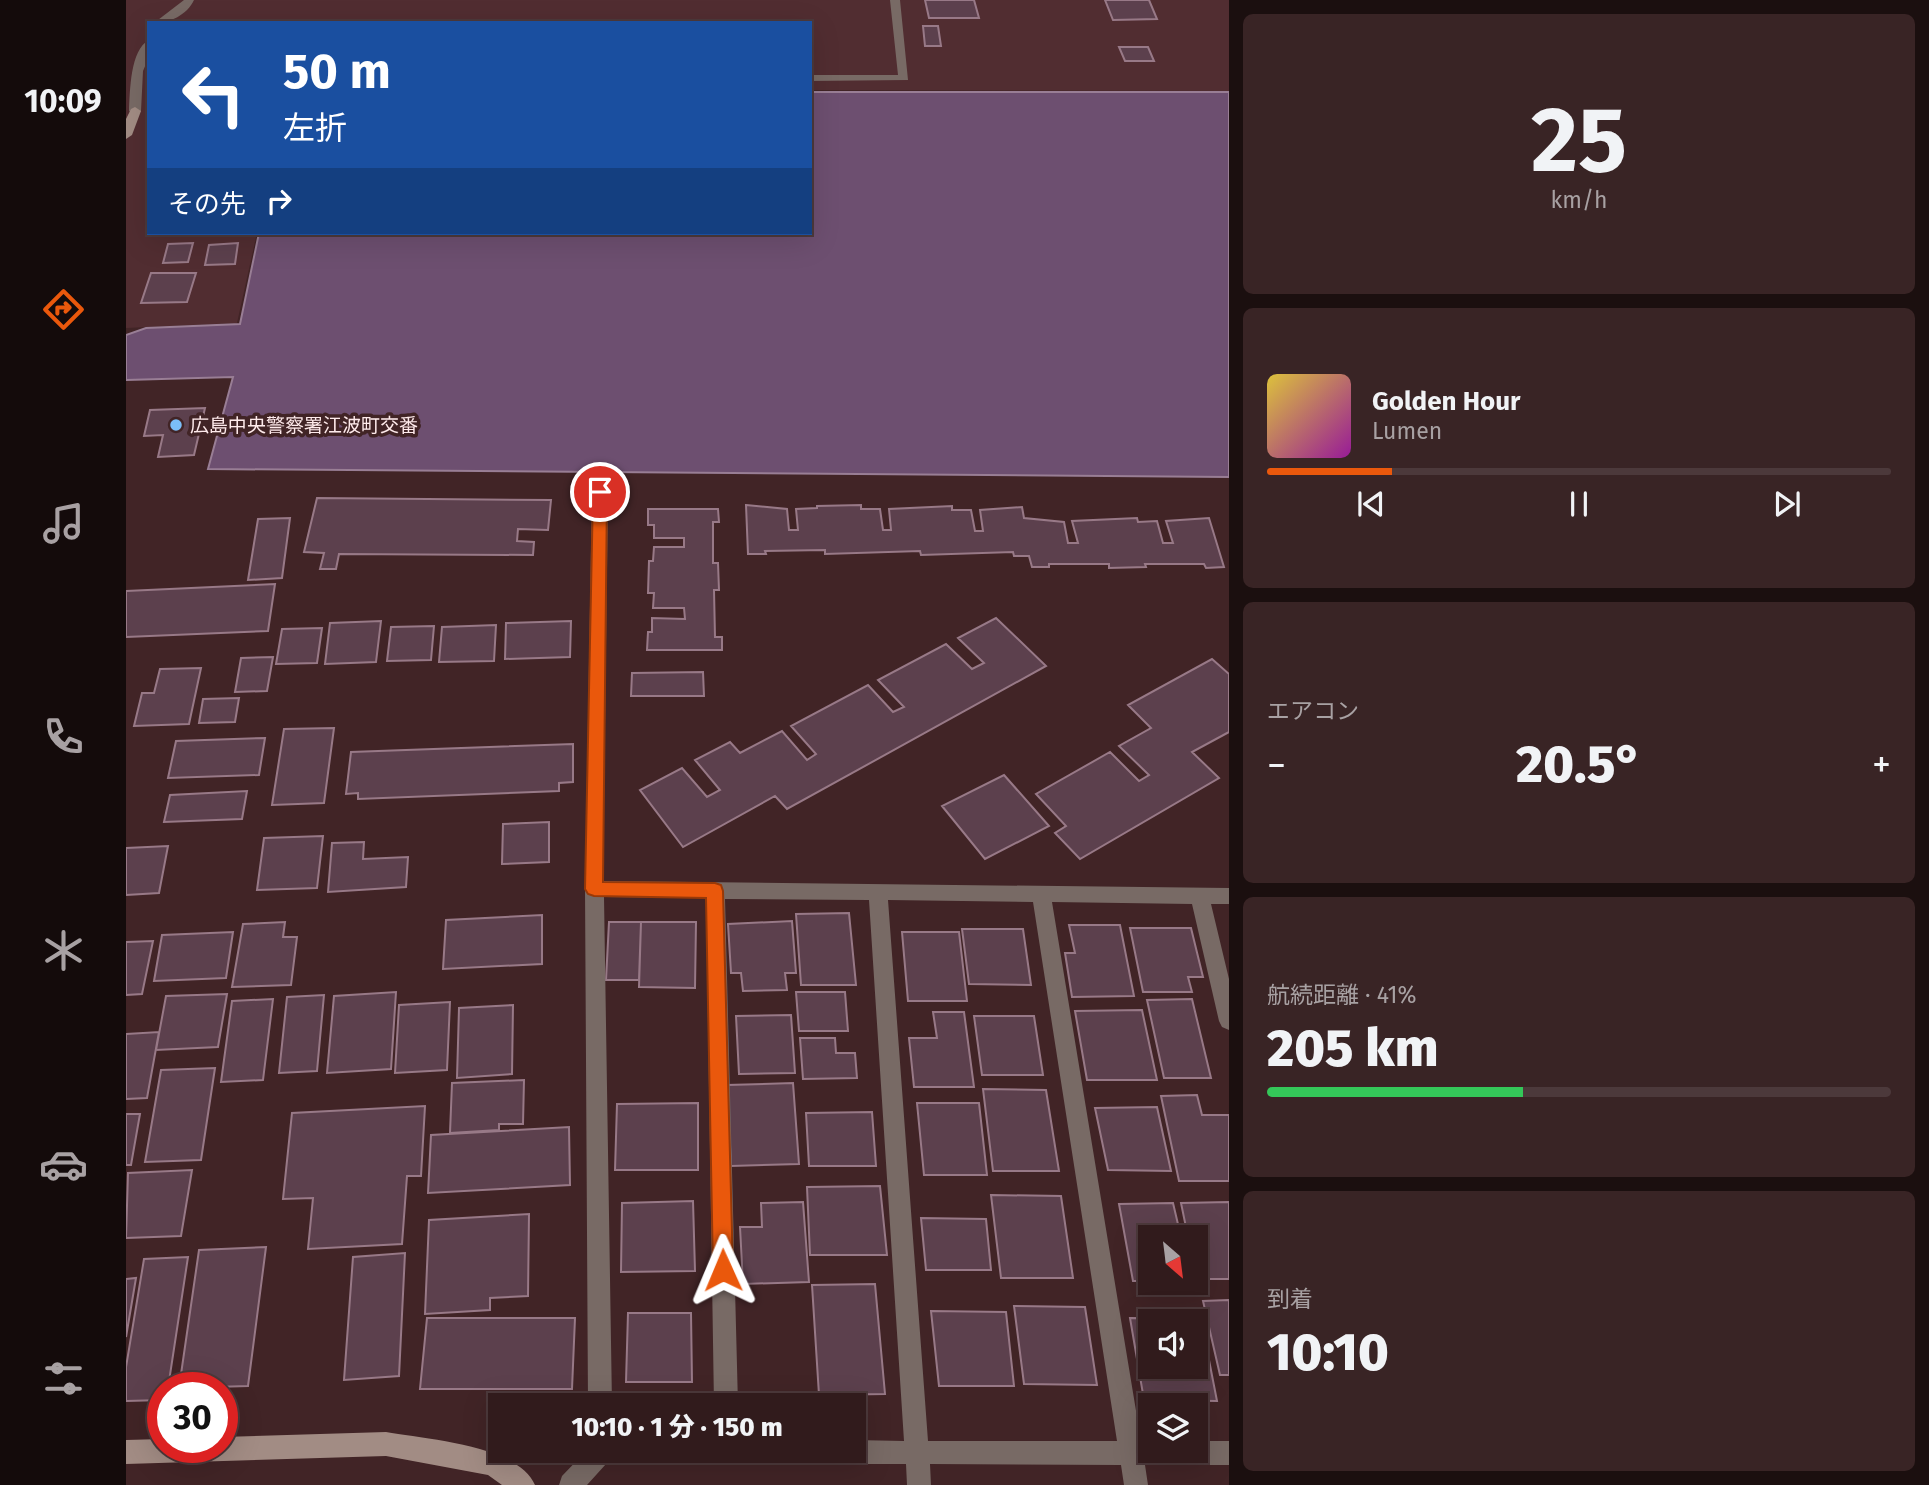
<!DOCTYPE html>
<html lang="ja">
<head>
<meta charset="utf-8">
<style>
	:root { --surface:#311b1c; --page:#392425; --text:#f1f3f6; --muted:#a8a1a3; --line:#4c393b; --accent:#ea580c }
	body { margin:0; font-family:"Fira Sans","Noto Sans JP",sans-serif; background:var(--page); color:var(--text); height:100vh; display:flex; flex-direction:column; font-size:26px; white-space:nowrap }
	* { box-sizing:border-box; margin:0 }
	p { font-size:23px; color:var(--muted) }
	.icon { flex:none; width:38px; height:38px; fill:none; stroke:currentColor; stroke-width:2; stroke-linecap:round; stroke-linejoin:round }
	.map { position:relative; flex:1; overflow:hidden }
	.drawer { display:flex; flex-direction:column; gap:14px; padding:14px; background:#1b0f0f; width:700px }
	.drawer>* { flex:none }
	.guide { position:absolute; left:21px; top:21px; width:665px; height:214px; border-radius:0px; box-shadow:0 7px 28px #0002,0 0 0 2px var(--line); background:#1a4fa0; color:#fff; overflow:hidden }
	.needle { width:46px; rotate:152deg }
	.tools { position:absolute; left:1012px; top:1225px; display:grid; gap:14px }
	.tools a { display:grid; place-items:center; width:70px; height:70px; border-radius:0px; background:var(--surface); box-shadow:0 7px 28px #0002,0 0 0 2px var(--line); font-size:35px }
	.speed { position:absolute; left:21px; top:1372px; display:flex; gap:14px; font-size:35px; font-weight:700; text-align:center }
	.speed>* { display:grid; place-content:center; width:91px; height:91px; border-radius:50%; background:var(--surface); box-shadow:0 7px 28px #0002,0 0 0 2px var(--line); line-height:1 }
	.speed .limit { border:10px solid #d22; background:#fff; color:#111 }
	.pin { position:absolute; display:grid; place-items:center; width:60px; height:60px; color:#fff; margin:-30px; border:4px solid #fff; border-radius:50%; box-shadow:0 2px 7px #0007 }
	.me { position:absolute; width:77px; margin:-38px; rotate:359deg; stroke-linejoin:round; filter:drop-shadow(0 0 5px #0008) }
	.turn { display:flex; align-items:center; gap:24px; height:147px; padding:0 21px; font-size:32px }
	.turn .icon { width:91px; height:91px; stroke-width:2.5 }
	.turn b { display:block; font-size:49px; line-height:60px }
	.then { display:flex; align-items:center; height:66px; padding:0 21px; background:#0003; gap:14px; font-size:26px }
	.big { font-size:52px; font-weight:800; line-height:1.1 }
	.drawer .card { flex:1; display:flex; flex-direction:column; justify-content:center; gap:10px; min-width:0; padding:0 24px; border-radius:10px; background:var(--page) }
	.drawer .dial { align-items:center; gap:0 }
	.dial b { font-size:91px; line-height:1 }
	.song { display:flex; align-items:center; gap:21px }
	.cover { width:84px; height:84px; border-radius:10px; background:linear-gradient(135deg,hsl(50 70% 55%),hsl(300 70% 35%)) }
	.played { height:7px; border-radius:4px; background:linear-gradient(90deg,var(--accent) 20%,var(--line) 20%) }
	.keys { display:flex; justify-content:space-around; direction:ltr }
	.heat { display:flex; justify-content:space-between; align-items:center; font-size:38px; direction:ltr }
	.charge { height:10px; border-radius:5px; background:linear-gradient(90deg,#34c759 41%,var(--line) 0) }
	.trip { position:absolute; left:362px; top:1393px; width:378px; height:70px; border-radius:0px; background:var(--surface); box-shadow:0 7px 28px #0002,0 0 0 2px var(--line); font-weight:800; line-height:70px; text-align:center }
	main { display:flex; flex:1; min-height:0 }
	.tabs { display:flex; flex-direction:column; width:126px; justify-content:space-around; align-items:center; background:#140b0b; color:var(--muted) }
	.tabs .icon { width:49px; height:49px }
	.tabs .active { color:var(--accent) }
	.tabs b { font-size:32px; color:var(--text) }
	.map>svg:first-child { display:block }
	.built { fill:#512d31 }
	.water { fill:#6d4f70; stroke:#997e95; stroke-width:2 }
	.building { fill:#5c404d; stroke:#987987; stroke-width:2; fill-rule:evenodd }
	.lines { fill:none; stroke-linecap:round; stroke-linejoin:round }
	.lane { fill:#786a65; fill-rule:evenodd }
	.street { fill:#786a65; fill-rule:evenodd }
	.secondary { fill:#a28c84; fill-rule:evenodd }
	.route { fill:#ea580c; stroke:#983908; stroke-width:2 }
	.poi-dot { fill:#7bbef8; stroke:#412426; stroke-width:2.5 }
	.labels { text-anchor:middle; stroke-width:7; stroke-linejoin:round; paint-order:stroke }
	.poi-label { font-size:19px; fill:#ffebec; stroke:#412426; text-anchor:start }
</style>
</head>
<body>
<main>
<nav class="tabs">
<b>10:09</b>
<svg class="icon active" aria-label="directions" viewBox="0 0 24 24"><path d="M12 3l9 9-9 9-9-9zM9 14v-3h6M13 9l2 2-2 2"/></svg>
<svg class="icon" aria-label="music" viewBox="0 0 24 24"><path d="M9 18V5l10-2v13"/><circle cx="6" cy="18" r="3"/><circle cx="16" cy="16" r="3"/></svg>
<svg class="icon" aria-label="phone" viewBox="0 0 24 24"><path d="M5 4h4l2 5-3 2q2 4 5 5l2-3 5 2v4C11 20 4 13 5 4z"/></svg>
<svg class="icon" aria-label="climate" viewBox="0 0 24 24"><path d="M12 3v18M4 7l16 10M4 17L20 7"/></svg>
<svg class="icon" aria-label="car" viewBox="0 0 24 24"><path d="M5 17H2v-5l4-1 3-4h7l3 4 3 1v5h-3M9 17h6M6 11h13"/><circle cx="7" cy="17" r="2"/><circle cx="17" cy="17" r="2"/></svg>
<svg class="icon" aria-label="filters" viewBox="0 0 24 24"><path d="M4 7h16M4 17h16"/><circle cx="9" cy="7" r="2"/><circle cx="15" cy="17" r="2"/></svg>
</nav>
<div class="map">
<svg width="1103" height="1485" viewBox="0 0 1103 1485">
	<rect width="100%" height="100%" fill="#412426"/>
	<path class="built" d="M 0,0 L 1103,0 L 1103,91 L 684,90 L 684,23 L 23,23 L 23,233 L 131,233 L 111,323 L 0,328 Z"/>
	<path class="water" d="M 684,92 L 1103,92 L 1103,477 L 82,469 L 107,377 L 0,380 L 0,335 L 20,328 L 114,324 L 133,233 L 684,233 Z"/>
	<path class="building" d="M 799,0 L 848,0 L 853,18 L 803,18 Z
		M 979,0 L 1023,0 L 1031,19 L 987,20 Z
		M 797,26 L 812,26 L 815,46 L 799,46 Z
		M 993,47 L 1022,47 L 1028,61 L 999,61 Z
		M 67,243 L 62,262 L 37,263 L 42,244 Z
		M 112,243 L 109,264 L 79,265 L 83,245 Z
		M 25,273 L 70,273 L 61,302 L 15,303 Z
		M 79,408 L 68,455 L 32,457 L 37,435 L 18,436 L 24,410 Z
		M 191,498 L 425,500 L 422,530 L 392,529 L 391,541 L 408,542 L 407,555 L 213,554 L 210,569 L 194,569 L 198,553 L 178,552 Z
		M 620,505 L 661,509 L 663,530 L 672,530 L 670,509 L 691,508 L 691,506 L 735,505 L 735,509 L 754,509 L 757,530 L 765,530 L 763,509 L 826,506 L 826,510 L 845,510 L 849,531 L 857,531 L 854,510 L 896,507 L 898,518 L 938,522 L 942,543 L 952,543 L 946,521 L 1011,518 L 1012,522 L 1031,521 L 1037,543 L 1047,543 L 1040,521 L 1083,518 L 1098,567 L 1080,568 L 1078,564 L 1019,564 L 1020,567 L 983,568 L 983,564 L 923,564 L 923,567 L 906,567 L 903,556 L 888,556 L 887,552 L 795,555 L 794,551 L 699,554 L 699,550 L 639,551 L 640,554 L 622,554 Z
		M 522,509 L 592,509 L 593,522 L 587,522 L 587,563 L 592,563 L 593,590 L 588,590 L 589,637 L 596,637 L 596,650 L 521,650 L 522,632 L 526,632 L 526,618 L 559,619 L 558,608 L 527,608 L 528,593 L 522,593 L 523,561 L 527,561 L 528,547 L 558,547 L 558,538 L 528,538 L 528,525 L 522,525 Z
		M 164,518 L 156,578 L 122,580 L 132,519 Z
		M 149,584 L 142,631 L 0,637 L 0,591 Z
		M 870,618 L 920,666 L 661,809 L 649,796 L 557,847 L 514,790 L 556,768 L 581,797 L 594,790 L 569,760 L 604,742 L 614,753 L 656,731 L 681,760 L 690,754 L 665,726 L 742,685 L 767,712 L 778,707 L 752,680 L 820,644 L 846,669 L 858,663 L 832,638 Z
		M 255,621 L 250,662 L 199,664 L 204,623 Z
		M 445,621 L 444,657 L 379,659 L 380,623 Z
		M 370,625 L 368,661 L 313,662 L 316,627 Z
		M 308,626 L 305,660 L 261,661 L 265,627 Z
		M 196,628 L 191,663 L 150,664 L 156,629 Z
		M 147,657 L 141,691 L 109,692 L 115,658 Z
		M 1086,659 L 1103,674 L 1103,732 L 1066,752 L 1093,778 L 954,859 L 929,833 L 940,826 L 910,794 L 984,752 L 1013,781 L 1023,775 L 993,746 L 1025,728 L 1002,705 Z
		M 75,668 L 63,724 L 8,726 L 16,693 L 28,693 L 34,669 Z
		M 577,672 L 578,696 L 505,696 L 506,673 Z
		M 113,698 L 109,722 L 73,723 L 77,699 Z
		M 208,728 L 198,803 L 146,805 L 158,729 Z
		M 139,738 L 133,775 L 42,778 L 50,741 Z
		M 447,744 L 447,782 L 433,783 L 433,791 L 232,799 L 232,793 L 220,794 L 225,752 Z
		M 878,775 L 923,826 L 859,859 L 816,806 Z
		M 121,791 L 116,819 L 38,822 L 44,795 Z
		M 423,822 L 423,862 L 376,864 L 377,824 Z
		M 197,836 L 191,888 L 131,890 L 138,838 Z
		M 238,842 L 237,859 L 282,857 L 280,887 L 202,892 L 206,843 Z
		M 42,846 L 33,893 L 0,895 L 0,848 Z
		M 723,913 L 730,985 L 675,985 L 670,914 Z
		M 416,915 L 416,964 L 317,969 L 320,920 Z
		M 666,921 L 670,973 L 659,973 L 661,990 L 617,991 L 615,973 L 605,973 L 602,924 Z
		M 159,922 L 157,937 L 171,937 L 165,985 L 106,987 L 117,924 Z
		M 483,922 L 515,922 L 513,980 L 480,980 Z
		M 515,922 L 570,922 L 569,988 L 513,987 Z
		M 943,925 L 994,925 L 1008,996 L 946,997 L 939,953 L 949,953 Z
		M 1004,928 L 1065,928 L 1077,977 L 1062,977 L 1066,992 L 1017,992 Z
		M 836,929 L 897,929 L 905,985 L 843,984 Z
		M 107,932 L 100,978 L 28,981 L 36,935 Z
		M 776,932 L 833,932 L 841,1001 L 782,1001 Z
		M 27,941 L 16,994 L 0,995 L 0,942 Z
		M 270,992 L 265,1069 L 201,1073 L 208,996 Z
		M 670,992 L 719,992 L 722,1031 L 673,1031 Z
		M 101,994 L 92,1047 L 30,1050 L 40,996 Z
		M 198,995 L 191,1071 L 153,1073 L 161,997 Z
		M 147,999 L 137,1080 L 95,1082 L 106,1001 Z
		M 1066,999 L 1085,1078 L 1038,1078 L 1021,1000 Z
		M 324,1002 L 321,1070 L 269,1073 L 273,1005 Z
		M 387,1005 L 386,1074 L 331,1078 L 333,1008 Z
		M 1016,1010 L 1031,1080 L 961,1080 L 949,1011 Z
		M 807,1012 L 838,1012 L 848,1087 L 788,1087 L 783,1038 L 811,1038 Z
		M 665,1015 L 669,1073 L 613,1074 L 610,1016 Z
		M 848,1016 L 908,1016 L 917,1075 L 856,1075 Z
		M 33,1032 L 21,1098 L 0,1099 L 0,1034 Z
		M 674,1038 L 709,1038 L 710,1053 L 729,1053 L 731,1078 L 677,1079 Z
		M 89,1068 L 75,1160 L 19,1162 L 35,1070 Z
		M 398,1080 L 397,1124 L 373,1124 L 373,1130 L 324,1133 L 326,1083 Z
		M 667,1083 L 673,1164 L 605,1166 L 601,1085 Z
		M 857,1089 L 920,1090 L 933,1171 L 867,1171 Z
		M 1071,1095 L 1076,1115 L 1103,1115 L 1103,1181 L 1053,1181 L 1035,1096 Z
		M 572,1103 L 572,1170 L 489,1170 L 491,1104 Z
		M 791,1103 L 853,1103 L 861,1175 L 798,1175 Z
		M 299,1106 L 295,1176 L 281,1176 L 276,1244 L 182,1249 L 187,1198 L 157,1199 L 166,1113 Z
		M 1031,1107 L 1045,1171 L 982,1170 L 969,1108 Z
		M 746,1112 L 750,1166 L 683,1166 L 680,1113 Z
		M 0,1114 L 14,1114 L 5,1165 L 0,1165 Z
		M 443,1127 L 444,1185 L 302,1193 L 305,1135 Z
		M 66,1170 L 55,1236 L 0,1238 L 2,1173 Z
		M 754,1186 L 761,1255 L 684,1255 L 681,1187 Z
		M 865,1195 L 935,1196 L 947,1278 L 875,1278 Z
		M 567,1201 L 569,1271 L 495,1272 L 496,1203 Z
		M 677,1202 L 683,1282 L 617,1284 L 614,1227 L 636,1227 L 635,1203 Z
		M 1103,1202 L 1103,1279 L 1071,1279 L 1069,1237 L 1062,1237 L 1055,1203 Z
		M 1047,1203 L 1055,1237 L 1024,1237 L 1024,1281 L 1007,1281 L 993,1204 Z
		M 403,1214 L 402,1296 L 364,1298 L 364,1310 L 299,1314 L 303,1220 Z
		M 795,1218 L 860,1219 L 865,1270 L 800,1270 Z
		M 140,1247 L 122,1386 L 53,1388 L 73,1250 Z
		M 279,1253 L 273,1376 L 218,1380 L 227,1257 Z
		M 62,1257 L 42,1388 L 37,1388 L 37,1400 L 0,1401 L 0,1367 L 18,1259 Z
		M 10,1278 L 0,1337 L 0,1279 Z
		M 749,1284 L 759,1394 L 693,1395 L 686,1285 Z
		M 1103,1300 L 1103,1375 L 1094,1375 L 1077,1301 Z
		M 888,1306 L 959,1307 L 971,1385 L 898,1384 Z
		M 805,1311 L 880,1312 L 888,1386 L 813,1386 Z
		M 502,1313 L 565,1313 L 566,1382 L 500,1382 Z
		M 301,1318 L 449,1318 L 446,1389 L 294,1389 Z
		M 1004,1318 L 1075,1319 L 1091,1401 L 1018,1400 ZM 1024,1321 L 1069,1321 L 1069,1367 L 1024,1367 Z"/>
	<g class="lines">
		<path class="lane" d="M 58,0 L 68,0 C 61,15 44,23 28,23 Z
			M 764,0 L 774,0 L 782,80 L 684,81 L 684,75 L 772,75 Z
			M 23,40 L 23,57 L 17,71 L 15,111 L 9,115 L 3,111 C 4,91 4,50 23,40 Z"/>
		<path class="street" d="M 474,487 L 482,492 L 477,881 L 1103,888 L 1103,904 L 1085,904 L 1103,979 L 1103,1030 L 1096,1027 L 1093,1021 L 1066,904 L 926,902 L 1015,1441 L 1024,1441 L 1024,1451 L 1069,1451 L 1069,1441 L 1103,1441 L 1103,1465 L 1019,1465 L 1022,1485 L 998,1485 L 995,1465 L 804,1464 L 805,1485 L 781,1485 L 780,1464 L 480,1464 L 461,1485 L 433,1485 L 436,1476 L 460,1451 L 728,1451 L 728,1440 L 778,1441 L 743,900 L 599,899 L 612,1405 L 588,1405 L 580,898 L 478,897 L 486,1405 L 462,1405 L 459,889 L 466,492 ZM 762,900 L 907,902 L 991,1441 L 802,1441 Z"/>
		<path class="secondary" d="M 9,107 L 15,111 L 6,135 L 0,139 L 0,119 L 5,109 Z
			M 260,1432 C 299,1439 392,1445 409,1485 L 376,1485 L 362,1475 L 260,1456 L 0,1464 L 0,1440 L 37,1439 L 37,1447 L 96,1447 L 96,1437 Z"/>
	</g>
	<path class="route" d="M 474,487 L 481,492 L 477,882 L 589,883 L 595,885 L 597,891 L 607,1270 L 604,1277 L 597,1280 L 590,1277 L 587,1270 L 580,898 L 468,896 L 462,894 L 459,889 L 467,492 Z"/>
	<circle class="poi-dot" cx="50" cy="425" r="7"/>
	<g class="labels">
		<g class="poi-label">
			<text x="64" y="432">広島中央警察署江波町交番</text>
		</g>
	</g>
</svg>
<div class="tools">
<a><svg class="needle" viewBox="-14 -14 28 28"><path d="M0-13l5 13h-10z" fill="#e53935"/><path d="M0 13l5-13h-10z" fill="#a8a1a3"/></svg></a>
<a><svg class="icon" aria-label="sound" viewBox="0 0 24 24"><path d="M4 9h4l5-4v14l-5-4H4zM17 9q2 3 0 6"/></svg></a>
<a><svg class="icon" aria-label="layers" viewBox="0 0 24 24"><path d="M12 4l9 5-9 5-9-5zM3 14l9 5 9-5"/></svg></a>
</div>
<div class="speed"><div class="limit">30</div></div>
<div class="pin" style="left:474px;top:492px;background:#d93025"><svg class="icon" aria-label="arrive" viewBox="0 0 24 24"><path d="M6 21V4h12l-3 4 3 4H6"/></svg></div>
<svg class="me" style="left:597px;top:1270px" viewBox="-20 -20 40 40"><path d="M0-17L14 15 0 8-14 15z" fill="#ea580c" stroke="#fff" stroke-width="4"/></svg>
<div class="trip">10:10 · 1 分 · 150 m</div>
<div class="guide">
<div class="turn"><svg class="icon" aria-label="left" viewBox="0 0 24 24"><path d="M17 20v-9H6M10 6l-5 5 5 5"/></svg><div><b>50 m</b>左折</div></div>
<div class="then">その先<svg class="icon" aria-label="right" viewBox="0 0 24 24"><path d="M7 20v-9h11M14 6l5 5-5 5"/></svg></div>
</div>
</div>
<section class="drawer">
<div class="card dial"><b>25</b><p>km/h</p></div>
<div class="card">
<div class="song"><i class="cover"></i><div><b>Golden Hour</b><p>Lumen</p></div></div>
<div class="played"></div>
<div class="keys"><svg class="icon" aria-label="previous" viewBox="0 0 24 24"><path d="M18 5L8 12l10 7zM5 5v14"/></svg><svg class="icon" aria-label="pause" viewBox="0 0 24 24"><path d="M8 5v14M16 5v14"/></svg><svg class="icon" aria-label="next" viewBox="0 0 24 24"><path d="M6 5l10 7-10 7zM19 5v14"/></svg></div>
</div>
<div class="card"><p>エアコン</p>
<div class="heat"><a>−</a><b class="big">20.5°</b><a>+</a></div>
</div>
<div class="card"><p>航続距離 · 41%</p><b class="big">205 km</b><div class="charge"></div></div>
<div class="card"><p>到着</p><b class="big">10:10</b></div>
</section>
</main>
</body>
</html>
